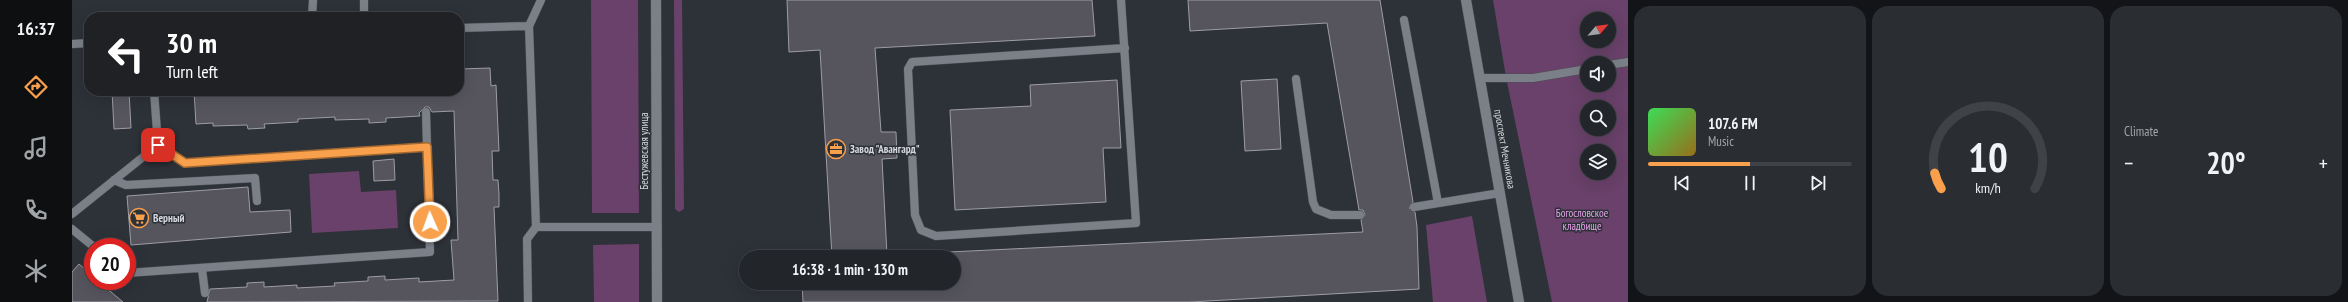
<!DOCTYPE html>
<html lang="en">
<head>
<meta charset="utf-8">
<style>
	:root { --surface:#22252a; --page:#2a2d32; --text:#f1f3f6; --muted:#a2a5a8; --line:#3f4247; --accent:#f8a04b }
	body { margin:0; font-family:"PT Sans Narrow",sans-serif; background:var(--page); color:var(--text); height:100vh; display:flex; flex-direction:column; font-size:15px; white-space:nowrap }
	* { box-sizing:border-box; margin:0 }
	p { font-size:13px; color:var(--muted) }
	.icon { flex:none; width:22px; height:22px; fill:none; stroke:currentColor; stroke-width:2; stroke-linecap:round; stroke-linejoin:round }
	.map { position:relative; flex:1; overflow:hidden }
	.details { display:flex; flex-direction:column; gap:6px; padding:6px; background:#131417; width:720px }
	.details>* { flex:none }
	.guide { position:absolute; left:12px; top:12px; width:380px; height:84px; border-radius:16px; box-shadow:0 4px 16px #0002,0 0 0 1px var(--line); background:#202124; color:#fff; overflow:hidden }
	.needle { width:26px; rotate:62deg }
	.tools { position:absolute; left:1508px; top:12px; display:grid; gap:8px }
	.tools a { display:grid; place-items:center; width:36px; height:36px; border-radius:50%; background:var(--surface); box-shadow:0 4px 16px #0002,0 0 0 1px var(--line); font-size:20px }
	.speed { position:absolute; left:12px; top:238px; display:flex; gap:8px; font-size:20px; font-weight:700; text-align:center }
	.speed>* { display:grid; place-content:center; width:52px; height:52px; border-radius:50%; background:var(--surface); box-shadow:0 4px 16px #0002,0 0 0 1px var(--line); line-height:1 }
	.speed .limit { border:6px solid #d22; background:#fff; color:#111 }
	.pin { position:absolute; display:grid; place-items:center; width:34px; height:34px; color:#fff; margin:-17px; border-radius:8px; box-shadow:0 2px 6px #0006 }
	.me { position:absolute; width:44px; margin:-22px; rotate:358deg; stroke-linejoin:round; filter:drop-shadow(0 0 3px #0008) }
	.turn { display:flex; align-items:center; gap:14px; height:84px; padding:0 16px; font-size:18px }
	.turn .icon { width:52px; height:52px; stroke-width:2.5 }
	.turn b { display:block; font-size:28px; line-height:34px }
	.big { font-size:30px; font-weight:700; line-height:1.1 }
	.details .card { flex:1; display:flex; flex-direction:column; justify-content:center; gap:6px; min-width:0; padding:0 14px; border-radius:16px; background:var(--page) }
	.details .dial { align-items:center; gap:0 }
	.dial svg { height:104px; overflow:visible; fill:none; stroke:var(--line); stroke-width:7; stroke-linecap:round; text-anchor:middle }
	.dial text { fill:var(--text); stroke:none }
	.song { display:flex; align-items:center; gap:12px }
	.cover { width:48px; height:48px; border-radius:6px; background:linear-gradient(135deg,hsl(130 70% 55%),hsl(40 70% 35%)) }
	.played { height:4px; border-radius:2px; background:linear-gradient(90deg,var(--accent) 50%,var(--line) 50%) }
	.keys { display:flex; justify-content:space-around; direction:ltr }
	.heat { display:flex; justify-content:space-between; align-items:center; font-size:22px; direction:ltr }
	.details .tiles { flex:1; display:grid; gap:6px; grid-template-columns:repeat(3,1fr) }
	.trip { position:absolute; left:667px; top:250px; width:222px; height:40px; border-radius:20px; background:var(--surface); box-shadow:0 4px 16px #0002,0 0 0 1px var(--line); font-weight:700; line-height:40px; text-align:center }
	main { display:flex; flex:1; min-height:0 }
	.tab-bar { display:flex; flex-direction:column; width:72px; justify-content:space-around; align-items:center; background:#0e0f11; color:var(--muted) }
	.tab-bar .icon { width:28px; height:28px }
	.tab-bar .current { color:var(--accent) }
	.tab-bar b { font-size:18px; color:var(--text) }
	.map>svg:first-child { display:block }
	.green { fill:#69416a; fill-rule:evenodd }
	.building { fill:#56555e; stroke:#9e9da6 }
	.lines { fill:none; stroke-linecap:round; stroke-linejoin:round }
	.lane-casing { stroke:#4b4e54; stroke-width:9 }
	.street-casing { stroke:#4b4e54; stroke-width:11 }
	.secondary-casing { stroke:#4b4e54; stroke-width:11 }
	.lane { stroke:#7b8088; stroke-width:8 }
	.street { stroke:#7b8088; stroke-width:10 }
	.secondary { stroke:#7b8088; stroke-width:10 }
	.route-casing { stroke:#a16831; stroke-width:10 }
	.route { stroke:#f8a04b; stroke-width:7 }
	.labels { text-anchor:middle; stroke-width:3; stroke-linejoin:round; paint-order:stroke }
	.poi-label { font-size:11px; font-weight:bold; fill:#d5d7dc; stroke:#2d3138; text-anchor:start }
	.street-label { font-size:11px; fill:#d5d7dc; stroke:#2d3138 }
	.park-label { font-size:11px; fill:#e7a2e9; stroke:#2d3138 }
</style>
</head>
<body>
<main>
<nav class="tab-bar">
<b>16:37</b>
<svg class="icon current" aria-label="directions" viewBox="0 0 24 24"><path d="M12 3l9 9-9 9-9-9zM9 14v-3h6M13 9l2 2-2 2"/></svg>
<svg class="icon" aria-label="music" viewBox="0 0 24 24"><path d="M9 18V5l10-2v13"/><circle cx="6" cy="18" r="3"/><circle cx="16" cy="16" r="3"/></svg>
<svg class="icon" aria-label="phone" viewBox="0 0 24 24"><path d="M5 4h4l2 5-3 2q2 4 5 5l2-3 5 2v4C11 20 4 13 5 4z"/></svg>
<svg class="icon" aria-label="climate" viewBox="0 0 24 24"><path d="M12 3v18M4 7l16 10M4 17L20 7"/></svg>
</nav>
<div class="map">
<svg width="1556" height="302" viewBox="0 0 1556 302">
	<rect width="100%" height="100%" fill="#2d3138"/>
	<path class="green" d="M 519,0 L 566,0 L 567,213 L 520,213 Z
		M 602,0 L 610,0 L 612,209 L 607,212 L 603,209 Z
		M 1421,0 L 1556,0 L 1556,302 L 1480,302 L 1434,77 ZM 1515,19 L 1537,19 L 1537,41 L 1515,41 ZM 1515,63 L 1537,63 L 1537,85 L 1515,85 ZM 1515,107 L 1537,107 L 1537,129 L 1515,129 ZM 1515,151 L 1537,151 L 1537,173 L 1515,173 Z
		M 287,171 L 289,192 L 324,190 L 326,228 L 240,233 L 237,174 Z
		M 1400,216 L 1415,302 L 1361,302 L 1354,225 Z
		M 567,244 L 567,302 L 522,302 L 521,245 Z"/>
	<path class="building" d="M 715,0 L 1020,0 L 1023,36 L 803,48 L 809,132 L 824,132 L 825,158 L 810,159 L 815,255 L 1291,232 L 1289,220 L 1293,215 L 1291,210 L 1287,210 L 1255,23 L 1118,31 L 1116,0 L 1308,0 L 1341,202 L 1337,208 L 1343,212 L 1345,227 L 1347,289 L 1118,302 L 731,302 L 730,283 L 882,283 L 882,257 L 760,257 L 748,50 L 717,52 Z
		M 418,68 L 419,86 L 424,85 L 427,151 L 420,151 L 421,180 L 426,180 L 427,194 L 427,207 L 422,207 L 426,301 L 135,302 L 138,289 L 175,287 L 175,283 L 192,282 L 192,287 L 225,285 L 225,288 L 263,286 L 262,283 L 296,281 L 296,277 L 313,276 L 313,280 L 347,278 L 347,282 L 382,280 L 379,240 L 386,240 L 382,111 L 360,112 L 357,107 L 353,107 L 347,113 L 348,116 L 314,118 L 314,122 L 297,123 L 297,119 L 263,120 L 263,117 L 226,119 L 226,122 L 192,124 L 193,128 L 176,129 L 175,125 L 141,126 L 141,123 L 124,124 L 122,91 L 387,91 L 387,69 Z
		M 1205,79 L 1209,149 L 1173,151 L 1169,81 Z
		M 1045,80 L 1049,148 L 1031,148 L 1034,202 L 883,210 L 878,110 L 959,106 L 958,85 Z
		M 40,91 L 57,91 L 59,128 L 42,129 Z
		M 322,159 L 323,180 L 302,181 L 301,161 Z
		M 176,187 L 178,212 L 218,210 L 219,232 L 59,245 L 55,196 Z
		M 7,264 L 21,276 L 21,281 L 26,281 L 51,302 L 0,302 L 0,272 Z"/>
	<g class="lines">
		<defs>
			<path id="lane" d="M 292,0 L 292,17
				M 1049,0 L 1064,223 L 864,236 L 849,230 L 843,215 L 836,69 L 840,62 L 1053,48
				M 240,17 L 241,0
				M 1332,20 L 1366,203
				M 457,26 L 469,0
				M 387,28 L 457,26 L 464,227 L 584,227
				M 0,44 L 17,43
				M 1537,65 L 1556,62
				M 1408,78 L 1461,78 L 1515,69
				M 1224,79 L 1241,202 L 1244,209 L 1259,215 L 1288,215
				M 354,112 L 355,147
				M 42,180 L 54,185 L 183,178 L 185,201
				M 1342,207 L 1428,193
				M 0,214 L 86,145 L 82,91
				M 0,229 L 22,247
				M 130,269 L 133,293
				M 55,273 L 358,252 L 355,147 L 113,163 L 86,145
				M 456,302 L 455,239 L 464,227"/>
			<path id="street" d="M 1394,0 L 1447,302"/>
			<path id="secondary" d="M 584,0 L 585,302"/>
		</defs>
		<use href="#lane" class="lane-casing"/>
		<use href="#street" class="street-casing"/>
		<use href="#secondary" class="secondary-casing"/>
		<use href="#lane" class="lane"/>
		<use href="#street" class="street"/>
		<use href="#secondary" class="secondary"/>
	</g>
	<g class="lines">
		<defs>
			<path id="route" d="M 86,145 L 113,163 L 355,147 L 358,222"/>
		</defs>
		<use href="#route" class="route-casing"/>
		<use href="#route" class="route"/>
	</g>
	<defs>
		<symbol id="office-ring" viewBox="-11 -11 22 22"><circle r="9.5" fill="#2d3138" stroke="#f8a04b" stroke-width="1.5"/><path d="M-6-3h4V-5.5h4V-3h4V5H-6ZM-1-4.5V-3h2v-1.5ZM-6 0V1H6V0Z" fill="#f8a04b"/></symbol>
		<symbol id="supermarket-ring" viewBox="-11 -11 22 22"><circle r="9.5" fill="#2d3138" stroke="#f8a04b" stroke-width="1.5"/><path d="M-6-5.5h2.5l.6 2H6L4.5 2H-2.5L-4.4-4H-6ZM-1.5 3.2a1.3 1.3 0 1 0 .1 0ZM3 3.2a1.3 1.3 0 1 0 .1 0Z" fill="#f8a04b"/></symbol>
	</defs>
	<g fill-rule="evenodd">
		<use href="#office-ring" x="753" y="138" width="22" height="22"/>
		<use href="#supermarket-ring" x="56" y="207" width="22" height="22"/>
	</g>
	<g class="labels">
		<g class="poi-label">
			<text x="778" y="153">Завод "Авангард"</text>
			<text x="81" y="222">Верный</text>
		</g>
		<g class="street-label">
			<text transform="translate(1433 149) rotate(80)" y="4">проспект Мечникова</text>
			<text transform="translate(572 151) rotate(-90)" y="4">Бестужевская улица</text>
		</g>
		<g class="park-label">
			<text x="1510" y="217">Богословское<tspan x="1510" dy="13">кладбище</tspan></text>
		</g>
	</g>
</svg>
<div class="tools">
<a><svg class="needle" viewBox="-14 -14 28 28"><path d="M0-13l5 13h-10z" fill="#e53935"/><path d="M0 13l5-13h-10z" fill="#a2a5a8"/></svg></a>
<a><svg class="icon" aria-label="sound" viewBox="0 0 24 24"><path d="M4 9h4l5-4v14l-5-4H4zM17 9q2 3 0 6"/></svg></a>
<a><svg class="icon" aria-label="search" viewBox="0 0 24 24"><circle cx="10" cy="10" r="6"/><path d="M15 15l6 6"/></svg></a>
<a><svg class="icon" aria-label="layers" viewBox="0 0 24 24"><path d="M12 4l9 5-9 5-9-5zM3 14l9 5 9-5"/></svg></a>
</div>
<div class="speed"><div class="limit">20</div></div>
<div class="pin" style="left:86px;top:145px;background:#d93025"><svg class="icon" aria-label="arrive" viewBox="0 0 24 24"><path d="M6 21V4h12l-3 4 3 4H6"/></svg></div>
<svg class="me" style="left:358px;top:222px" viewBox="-20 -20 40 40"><circle r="17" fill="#f8a04b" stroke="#fff" stroke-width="3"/><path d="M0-11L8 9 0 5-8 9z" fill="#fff"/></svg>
<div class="trip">16:38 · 1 min · 130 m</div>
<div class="guide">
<div class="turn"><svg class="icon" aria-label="left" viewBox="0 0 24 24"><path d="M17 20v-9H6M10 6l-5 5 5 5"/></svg><div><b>30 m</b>Turn left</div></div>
</div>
</div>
<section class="details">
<div class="tiles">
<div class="card">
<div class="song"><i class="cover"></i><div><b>107.6 FM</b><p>Music</p></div></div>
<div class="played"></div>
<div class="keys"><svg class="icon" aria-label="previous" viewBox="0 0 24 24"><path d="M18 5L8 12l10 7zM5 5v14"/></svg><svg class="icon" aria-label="pause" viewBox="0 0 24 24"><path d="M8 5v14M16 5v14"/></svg><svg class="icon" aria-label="next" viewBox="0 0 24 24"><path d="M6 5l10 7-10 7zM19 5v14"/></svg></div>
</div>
<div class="card dial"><svg viewBox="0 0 100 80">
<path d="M14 69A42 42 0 1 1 86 69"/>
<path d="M14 69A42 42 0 0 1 9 57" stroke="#f8a04b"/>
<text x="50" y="56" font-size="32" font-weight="700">10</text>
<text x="50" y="72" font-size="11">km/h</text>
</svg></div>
<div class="card"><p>Climate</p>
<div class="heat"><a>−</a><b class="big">20°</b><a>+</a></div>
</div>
</div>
</section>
</main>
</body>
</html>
